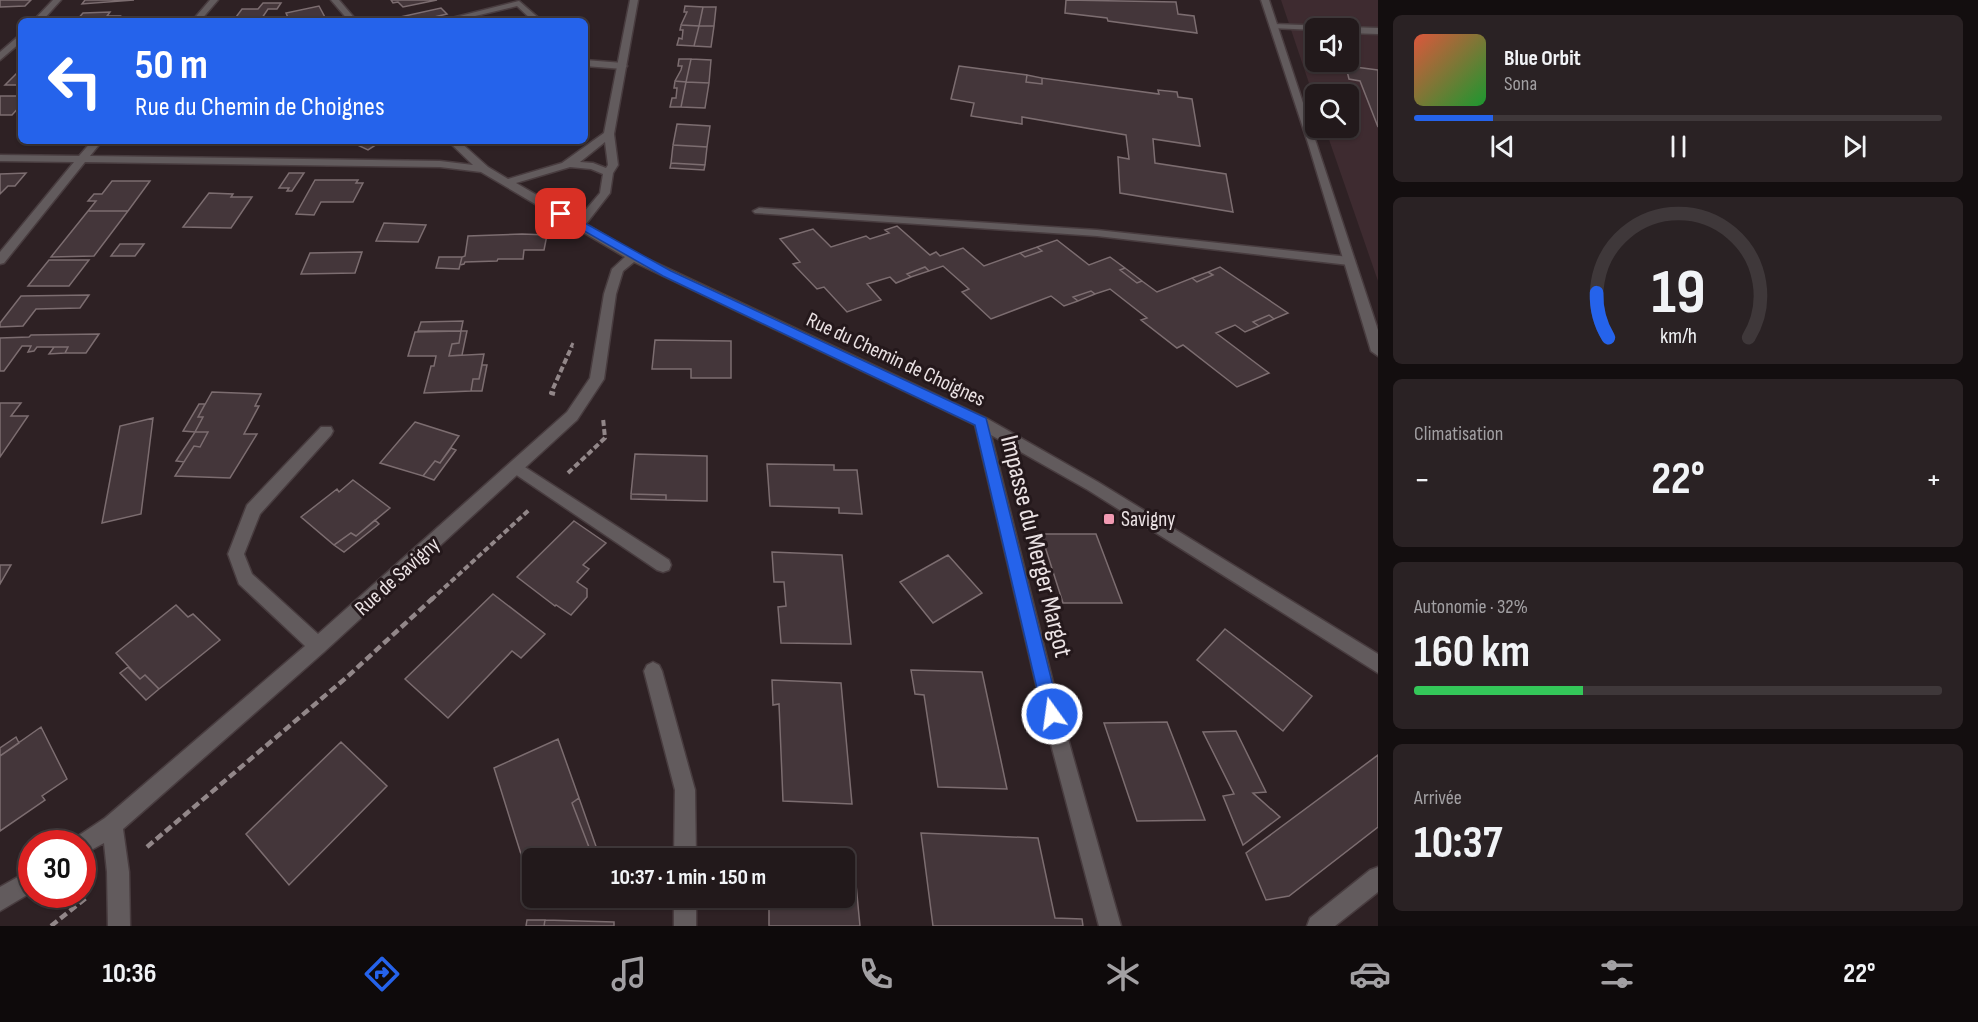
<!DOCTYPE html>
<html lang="fr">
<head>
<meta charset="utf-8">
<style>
	:root { --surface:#22191b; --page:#2a2224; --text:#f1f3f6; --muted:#a2a0a3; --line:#3f383a; --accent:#2563eb }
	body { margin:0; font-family:"Sofia Sans Condensed",sans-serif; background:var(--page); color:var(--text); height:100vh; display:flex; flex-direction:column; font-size:22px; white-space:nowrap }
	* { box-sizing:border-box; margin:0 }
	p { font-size:20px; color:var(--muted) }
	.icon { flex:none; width:33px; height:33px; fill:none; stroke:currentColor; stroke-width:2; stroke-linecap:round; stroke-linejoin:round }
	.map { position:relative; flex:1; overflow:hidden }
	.panel { display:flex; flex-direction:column; gap:15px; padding:15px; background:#130e0f; width:600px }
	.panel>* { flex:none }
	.banner { position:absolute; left:18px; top:18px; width:570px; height:126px; border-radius:9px; box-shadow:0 2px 4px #0004,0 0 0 2px var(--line); background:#2563eb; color:#fff; overflow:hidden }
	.controls { position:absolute; left:1305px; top:18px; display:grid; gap:12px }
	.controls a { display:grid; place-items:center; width:54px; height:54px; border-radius:9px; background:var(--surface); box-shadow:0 2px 4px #0004,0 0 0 2px var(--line); font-size:30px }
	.speed { position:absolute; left:18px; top:830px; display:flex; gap:12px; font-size:30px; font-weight:700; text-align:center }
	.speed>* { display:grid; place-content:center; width:78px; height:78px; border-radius:50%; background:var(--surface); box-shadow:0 2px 4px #0004,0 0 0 2px var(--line); line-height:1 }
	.speed .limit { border:9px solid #d22; background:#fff; color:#111 }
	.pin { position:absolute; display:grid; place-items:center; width:51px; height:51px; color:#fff; margin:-26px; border-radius:12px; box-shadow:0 3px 9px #0006 }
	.me { position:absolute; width:66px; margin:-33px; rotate:346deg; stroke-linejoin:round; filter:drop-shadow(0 0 4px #0008) }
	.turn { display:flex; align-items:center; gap:21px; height:126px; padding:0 18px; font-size:27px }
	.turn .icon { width:78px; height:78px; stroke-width:2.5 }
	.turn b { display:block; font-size:42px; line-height:51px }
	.big { font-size:45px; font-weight:700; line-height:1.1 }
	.panel .widget { flex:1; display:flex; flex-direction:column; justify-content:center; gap:9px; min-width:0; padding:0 21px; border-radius:9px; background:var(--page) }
	.panel .dial { align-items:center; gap:0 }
	.dial svg { height:156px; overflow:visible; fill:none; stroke:var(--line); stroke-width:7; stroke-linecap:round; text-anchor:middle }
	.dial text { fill:var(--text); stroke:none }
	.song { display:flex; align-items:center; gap:18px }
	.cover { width:72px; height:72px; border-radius:9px; background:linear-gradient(135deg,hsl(10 70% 55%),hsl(130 70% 35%)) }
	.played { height:6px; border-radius:3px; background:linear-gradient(90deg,var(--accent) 15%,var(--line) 15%) }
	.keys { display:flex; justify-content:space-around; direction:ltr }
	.heat { display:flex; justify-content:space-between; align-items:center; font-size:33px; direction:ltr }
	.charge { height:9px; border-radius:4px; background:linear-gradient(90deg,#34c759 32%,var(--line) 0) }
	.trip { position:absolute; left:522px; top:848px; width:333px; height:60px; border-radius:9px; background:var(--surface); box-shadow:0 2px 4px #0004,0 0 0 2px var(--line); font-weight:700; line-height:60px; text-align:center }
	.tabs { display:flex; height:96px; justify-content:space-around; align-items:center; background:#0e0a0b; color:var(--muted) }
	.tabs .icon { width:42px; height:42px }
	.tabs .current { color:var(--accent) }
	.tabs b { font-size:27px; color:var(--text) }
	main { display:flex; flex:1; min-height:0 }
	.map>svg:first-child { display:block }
	.built { fill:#3e2b30; fill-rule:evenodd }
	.building { fill:#44363a; stroke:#7c6d70; stroke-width:1.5 }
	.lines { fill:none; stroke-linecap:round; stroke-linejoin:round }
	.service-casing { stroke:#483c3f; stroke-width:3 }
	.pedestrian-casing { stroke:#483c3f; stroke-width:3 }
	.minor-casing { stroke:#483c3f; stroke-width:3 }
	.tertiary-casing { stroke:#483c3f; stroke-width:3 }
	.path-far2 { stroke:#928789; stroke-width:3; stroke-dasharray:4.5 2; stroke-linecap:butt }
	.path-far1 { stroke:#928789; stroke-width:4; stroke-dasharray:6 3; stroke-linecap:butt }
	.path { stroke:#928789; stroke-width:4.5; stroke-dasharray:8 4; stroke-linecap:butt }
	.service { fill:#625b5d; fill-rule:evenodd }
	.pedestrian { fill:#625b5d; fill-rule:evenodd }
	.minor { fill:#625b5d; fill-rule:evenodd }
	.tertiary { fill:#625b5d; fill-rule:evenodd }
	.route { fill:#2563eb; stroke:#184099; stroke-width:1.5 }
	.poi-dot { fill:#f19ab2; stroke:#24181b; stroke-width:2 }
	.labels { text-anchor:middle; stroke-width:6; stroke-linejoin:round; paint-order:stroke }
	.street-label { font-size:21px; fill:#ebe2e4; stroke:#24181b }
	.poi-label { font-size:21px; fill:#ebe2e4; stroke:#24181b; text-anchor:start }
	.near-street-label { font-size:26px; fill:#ebe2e4; stroke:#24181b }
</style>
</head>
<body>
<main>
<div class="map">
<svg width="1378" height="926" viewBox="0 0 1378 926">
	<rect width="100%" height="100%" fill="#2e2124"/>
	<path class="built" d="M 1281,0 L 1378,0 L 1378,281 L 1325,128 L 1348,128 L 1348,94 L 1316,94 L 1315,101 ZM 1316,28 L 1348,28 L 1348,62 L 1316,62 Z"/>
	<path class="building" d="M 0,0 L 31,0 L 25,6 L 0,7 Z
		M 85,0 L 134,0 L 82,4 Z
		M 391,0 L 437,0 L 403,7 L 398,2 L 393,3 Z
		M 1066,0 L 1176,2 L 1178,14 L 1194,16 L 1197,33 L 1108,21 L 1107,18 L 1065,13 Z
		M 263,3 L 281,3 L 277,9 L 268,9 L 260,21 L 233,21 L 242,9 L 258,9 Z
		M 319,6 L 327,21 L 284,21 L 289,20 L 286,13 Z
		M 685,6 L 703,7 L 699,26 L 681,25 L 687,12 L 684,12 Z
		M 703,7 L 716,7 L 714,26 L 699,26 Z
		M 441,8 L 447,14 L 417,21 L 382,21 Z
		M 110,12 L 107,16 L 120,16 L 115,21 L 76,21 L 83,13 Z
		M 681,25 L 699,26 L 694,46 L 677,45 L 679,38 L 682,39 L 683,30 L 680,30 Z
		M 699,26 L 714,26 L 711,47 L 694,46 Z
		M 679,59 L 691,59 L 686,82 L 675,81 L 681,70 L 682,66 L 678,66 Z
		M 691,59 L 711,60 L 709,83 L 686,82 Z
		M 959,66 L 1027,75 L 1026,82 L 1042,84 L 1042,78 L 1159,94 L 1158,90 L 1177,92 L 1178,97 L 1192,99 L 1200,146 L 1153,139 L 1155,163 L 1226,174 L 1233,212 L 1120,193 L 1118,157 L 1129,159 L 1126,135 L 1022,117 L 1022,124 L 971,116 L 974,103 L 951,99 Z
		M 1355,67 L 1378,70 L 1378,127 L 1360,81 L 1349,79 L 1347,71 L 1356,69 Z
		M 21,69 L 21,85 L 5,85 Z
		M 1027,75 L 1042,78 L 1042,84 L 1026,82 Z
		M 675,81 L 686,82 L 681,107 L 670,107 L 672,98 L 676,98 L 677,88 L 674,88 Z
		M 686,82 L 709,83 L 705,108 L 681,107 Z
		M 0,96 L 21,96 L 21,105 L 12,115 L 0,115 Z
		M 677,124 L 710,126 L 707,147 L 673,145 Z
		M 349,141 L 348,141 L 382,141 L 368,150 Z
		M 673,145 L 707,147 L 705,165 L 671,163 Z
		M 671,163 L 705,165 L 704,170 L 670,168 Z
		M 26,173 L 15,186 L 8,186 L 0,194 L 0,174 Z
		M 289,173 L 304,173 L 292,191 L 287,191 L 289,188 L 279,188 Z
		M 315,180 L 358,180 L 356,183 L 363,183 L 353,202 L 321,202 L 314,215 L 296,214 Z
		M 112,181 L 150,181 L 128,211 L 88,211 L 96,201 L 88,201 L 94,194 L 102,194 Z
		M 209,193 L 233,194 L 231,197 L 252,197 L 231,228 L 183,227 Z
		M 88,211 L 128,211 L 94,256 L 51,257 Z
		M 384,223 L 426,225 L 418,242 L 376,241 Z
		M 897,226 L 930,255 L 936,252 L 940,256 L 963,248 L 984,266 L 1020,253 L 1025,257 L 1042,251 L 1037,247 L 1057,240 L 1089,265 L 1110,257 L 1125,268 L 1120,270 L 1137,283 L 1142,281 L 1157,292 L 1192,278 L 1197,282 L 1213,275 L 1208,272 L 1220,267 L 1288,313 L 1274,319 L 1269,315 L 1253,322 L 1259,326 L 1245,332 L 1235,325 L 1216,333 L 1269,373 L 1237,387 L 1183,345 L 1177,348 L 1141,320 L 1147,318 L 1110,289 L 1095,294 L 1091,291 L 1073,297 L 1078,301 L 1064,306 L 1051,296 L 991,319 L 962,292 L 969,289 L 943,266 L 929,271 L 925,267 L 907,274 L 911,277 L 896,283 L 890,277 L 867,284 L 881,300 L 847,312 L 824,287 L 817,289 L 793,264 L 800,262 L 780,239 L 813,229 L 831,247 L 866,236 L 870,239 L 889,233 L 885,230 Z
		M 522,234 L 547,235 L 544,250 L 524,250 L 523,259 L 498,259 L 497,261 L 465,262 L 464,264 L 460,265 L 462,257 L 465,256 L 468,236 Z
		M 120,244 L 144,244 L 135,256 L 111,256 Z
		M 1037,247 L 1042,251 L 1025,257 L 1020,253 Z
		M 362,252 L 355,273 L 301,274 L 310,253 Z
		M 439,257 L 462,257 L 459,269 L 436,268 Z
		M 49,260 L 89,260 L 69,286 L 28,286 Z
		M 925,267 L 929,271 L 911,277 L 907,274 Z
		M 1125,268 L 1142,281 L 1137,283 L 1120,270 Z
		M 1208,272 L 1213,275 L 1197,282 L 1192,278 Z
		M 1091,291 L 1095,294 L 1078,301 L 1073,297 Z
		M 89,295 L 80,308 L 36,309 L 23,326 L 0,327 L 0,323 L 21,296 Z
		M 1269,315 L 1274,319 L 1259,326 L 1253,322 Z
		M 463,321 L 461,331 L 418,331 L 421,322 Z
		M 461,331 L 467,331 L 462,355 L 449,356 L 452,344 L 459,343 Z
		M 461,331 L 459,343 L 452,344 L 449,356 L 484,354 L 479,379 L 473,379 L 471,391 L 424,393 L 431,366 L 434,366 L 436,356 L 408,356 L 415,332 Z
		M 99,334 L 86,353 L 65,353 L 68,347 L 37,347 L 34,351 L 28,352 L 31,346 L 22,346 L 4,371 L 0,371 L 0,338 L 29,337 L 31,335 Z
		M 655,340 L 731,341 L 731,378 L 691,378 L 691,369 L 652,369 Z
		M 54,347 L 68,347 L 65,353 L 49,354 Z
		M 482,365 L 487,365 L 482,391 L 471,391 L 473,379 L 479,379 Z
		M 212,392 L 261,394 L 255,406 L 259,406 L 244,434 L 257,434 L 230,478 L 175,476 L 194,446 L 200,447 L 208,432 L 195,432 L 203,417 L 198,417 Z
		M 0,403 L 21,403 L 11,416 L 28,416 L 0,457 Z
		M 199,404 L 205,404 L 198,417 L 203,417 L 195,432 L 183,431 Z
		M 153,418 L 141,514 L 102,523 L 120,426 Z
		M 415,422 L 459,436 L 440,463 L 435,461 L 423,476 L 380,463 Z
		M 195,432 L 208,432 L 200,447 L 194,446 L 184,462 L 176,461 Z
		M 451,448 L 456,450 L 434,480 L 423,476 L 435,461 L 440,463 Z
		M 635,454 L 707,456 L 707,501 L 666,500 L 666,495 L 631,494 Z
		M 767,464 L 834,465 L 834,470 L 857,470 L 862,514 L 839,513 L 839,508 L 770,506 Z
		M 353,480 L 390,508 L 356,536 L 351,533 L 334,545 L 301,517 L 337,489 L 339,492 Z
		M 631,494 L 666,495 L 666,500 L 631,499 Z
		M 375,520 L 379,524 L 344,552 L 334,545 L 351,533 L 356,536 Z
		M 574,521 L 606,543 L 583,565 L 589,569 L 577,582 L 587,589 L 587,597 L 571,615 L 556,605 L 555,606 L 517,577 Z
		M 1041,534 L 1096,534 L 1122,603 L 1063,603 Z
		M 772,552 L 842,555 L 851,644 L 781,643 L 778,607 L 786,606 L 784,582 L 774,582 Z
		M 948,555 L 982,593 L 933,623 L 900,582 Z
		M 0,565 L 11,565 L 0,584 Z
		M 493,594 L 545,634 L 521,658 L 512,651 L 448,718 L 405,679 Z
		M 176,605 L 188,617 L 193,614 L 220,640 L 159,689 L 145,675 L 140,679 L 116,653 Z
		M 1225,629 L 1312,696 L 1283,731 L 1197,660 Z
		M 128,667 L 140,679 L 145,675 L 159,689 L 146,700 L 120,673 Z
		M 911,670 L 982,672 L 1007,789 L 938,787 L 924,695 L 915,694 Z
		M 772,680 L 841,683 L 852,804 L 783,801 L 779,704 L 773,705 Z
		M 1167,722 L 1205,820 L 1137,821 L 1104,723 Z
		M 41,727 L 67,779 L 42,796 L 45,800 L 0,831 L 0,756 Z
		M 1236,731 L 1266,792 L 1253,793 L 1280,817 L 1243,845 L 1223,796 L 1234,794 L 1203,732 Z
		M 16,737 L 19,743 L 0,756 L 0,748 Z
		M 558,739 L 579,798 L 572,803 L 592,855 L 586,858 L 532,858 L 531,886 L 494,768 Z
		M 341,742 L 387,786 L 289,885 L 246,834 Z
		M 1378,755 L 1378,827 L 1289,896 L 1266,900 L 1246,853 Z
		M 579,798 L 598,852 L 592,855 L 572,803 Z
		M 921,833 L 1038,838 L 1055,918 L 1082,919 L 1083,926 L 933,926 Z
		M 844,874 L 855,874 L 860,926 L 769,926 L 769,897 L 844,897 Z
		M 527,920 L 545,920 L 544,926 L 526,926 Z
		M 545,920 L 614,922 L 614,926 L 544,926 Z"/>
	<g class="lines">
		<defs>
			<path id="service" d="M 519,1 L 542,21 L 533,21 L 517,6 L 454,21 L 440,21 Z
				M 585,60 L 623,63 L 627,66 L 623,69 L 585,66 Z
				M 759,208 L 1097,230 L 1349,257 L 1355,261 L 1349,265 L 1097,236 L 755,213 L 753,211 Z
				M 1378,867 L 1378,892 L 1335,926 L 1307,926 L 1310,918 L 1370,870 Z"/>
			<path id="pedestrian" d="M 517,462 L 669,560 L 671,565 L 669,570 L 663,572 L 657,570 L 512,472 L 509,468 L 512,464 Z"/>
			<path id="minor" d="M 53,0 L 61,0 L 42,21 L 33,21 Z
				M 210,0 L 218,0 L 200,21 L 192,21 Z
				M 331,0 L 339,0 L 357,21 L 349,21 Z
				M 630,0 L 638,0 L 614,134 L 618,165 L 613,173 L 610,193 L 586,224 L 637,254 L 986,418 L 1098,482 L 1378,654 L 1378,673 L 1088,490 L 991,435 L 1061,714 L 1121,926 L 1099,926 L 1043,714 L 975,425 L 634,262 L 623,271 L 616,294 L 604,379 L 577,420 L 324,652 L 123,829 L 129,872 L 130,926 L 108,926 L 107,872 L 104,843 L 82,855 L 82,843 L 72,843 L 75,838 L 105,818 L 305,646 L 239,584 L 228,554 L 247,505 L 321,427 L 331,427 L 333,431 L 331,435 L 260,514 L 244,554 L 252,574 L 318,634 L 567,412 L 590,378 L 604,294 L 612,269 L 625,257 L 481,172 L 440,167 L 85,162 L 4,263 L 0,264 L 0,252 L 74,162 L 0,161 L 0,155 L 79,156 L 92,141 L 102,141 L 90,156 L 440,161 L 473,165 L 448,141 L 459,141 L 488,167 L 508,179 L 562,163 L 604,133 ZM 605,142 L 608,165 L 606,168 L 593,163 L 580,162 ZM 570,167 L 591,169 L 603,174 L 600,193 L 578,219 L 516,183 Z
				M 1274,24 L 1328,26 L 1332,28 L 1316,30 L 1271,28 L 1270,26 Z
				M 1348,27 L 1378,28 L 1378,34 L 1348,33 L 1348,28 L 1345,28 Z
				M 21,34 L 21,42 L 0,60 L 0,52 Z
				M 653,662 L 659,665 L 662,671 L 695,790 L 696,858 L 674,858 L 675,790 L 644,671 L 647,665 Z
				M 32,869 L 32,892 L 0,911 L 0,887 Z
				M 674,897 L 696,897 L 696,926 L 674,926 Z"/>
			<path id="tertiary" d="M 1261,0 L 1269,0 L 1378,330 L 1378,356 L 1371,351 L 1308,143 Z"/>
		</defs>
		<use href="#service" class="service-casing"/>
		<use href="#pedestrian" class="pedestrian-casing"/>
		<use href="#minor" class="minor-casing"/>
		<use href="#tertiary" class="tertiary-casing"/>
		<path class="path-far2" d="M 571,347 L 573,343"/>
		<path class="path-far1" d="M 555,394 L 551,393 L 572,346
			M 568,473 L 605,438 L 603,418
			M 431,600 L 530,509"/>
		<path class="path" d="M 147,847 L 347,677 L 433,598
			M 51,926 L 86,898"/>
		<use href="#service" class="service"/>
		<use href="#pedestrian" class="pedestrian"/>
		<use href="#minor" class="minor"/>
		<use href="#tertiary" class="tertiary"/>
	</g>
	<path class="route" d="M 558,212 L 565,212 L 671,271 L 986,418 L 1060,714 L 1058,720 L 1052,722 L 1046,720 L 1043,714 L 975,425 L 663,276 L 558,216 Z"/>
	<rect class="poi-dot" x="1103" y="513" width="12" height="12" rx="3"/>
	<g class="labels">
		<g class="street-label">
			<text transform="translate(896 359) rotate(25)" y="7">Rue du Chemin de Choignes</text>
			<text transform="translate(397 576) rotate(-42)" y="7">Rue de Savigny</text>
		</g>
		<g class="poi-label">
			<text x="1121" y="526">Savigny</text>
		</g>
		<g class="near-street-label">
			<text transform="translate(1037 546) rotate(76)" y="9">Impasse du Merger Margot</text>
		</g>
	</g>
</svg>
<div class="controls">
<a><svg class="icon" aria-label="sound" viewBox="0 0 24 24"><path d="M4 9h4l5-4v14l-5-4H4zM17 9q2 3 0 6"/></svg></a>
<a><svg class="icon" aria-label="search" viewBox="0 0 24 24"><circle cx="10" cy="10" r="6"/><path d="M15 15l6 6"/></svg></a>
</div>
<div class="speed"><div class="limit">30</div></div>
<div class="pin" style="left:561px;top:214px;background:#d93025"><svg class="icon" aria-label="arrive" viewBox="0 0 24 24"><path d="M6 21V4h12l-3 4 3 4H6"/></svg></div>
<svg class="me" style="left:1052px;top:714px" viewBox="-20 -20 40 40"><circle r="17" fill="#2563eb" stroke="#fff" stroke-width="3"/><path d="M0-11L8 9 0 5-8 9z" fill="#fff"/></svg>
<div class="trip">10:37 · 1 min · 150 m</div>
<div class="banner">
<div class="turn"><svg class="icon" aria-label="left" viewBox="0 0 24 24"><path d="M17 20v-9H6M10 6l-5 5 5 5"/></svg><div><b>50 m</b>Rue du Chemin de Choignes</div></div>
</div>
</div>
<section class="panel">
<div class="widget">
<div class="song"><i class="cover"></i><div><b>Blue Orbit</b><p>Sona</p></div></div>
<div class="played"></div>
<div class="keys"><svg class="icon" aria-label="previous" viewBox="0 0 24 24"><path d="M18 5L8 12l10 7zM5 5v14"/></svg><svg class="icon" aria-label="pause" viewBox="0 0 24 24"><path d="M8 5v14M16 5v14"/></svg><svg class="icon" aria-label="next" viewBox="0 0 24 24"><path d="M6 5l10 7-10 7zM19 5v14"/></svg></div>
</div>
<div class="widget dial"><svg viewBox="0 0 100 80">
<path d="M14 69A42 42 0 1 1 86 69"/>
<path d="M14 69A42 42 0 0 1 8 46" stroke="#2563eb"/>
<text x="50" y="56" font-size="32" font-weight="700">19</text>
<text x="50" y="72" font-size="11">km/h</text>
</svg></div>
<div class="widget"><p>Climatisation</p>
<div class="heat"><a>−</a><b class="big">22°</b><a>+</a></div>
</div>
<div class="widget"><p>Autonomie · 32%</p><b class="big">160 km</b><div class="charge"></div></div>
<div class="widget"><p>Arrivée</p><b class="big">10:37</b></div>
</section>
</main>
<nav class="tabs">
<b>10:36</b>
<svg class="icon current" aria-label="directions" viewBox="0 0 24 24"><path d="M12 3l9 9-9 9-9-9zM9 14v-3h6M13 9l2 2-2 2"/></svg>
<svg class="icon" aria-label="music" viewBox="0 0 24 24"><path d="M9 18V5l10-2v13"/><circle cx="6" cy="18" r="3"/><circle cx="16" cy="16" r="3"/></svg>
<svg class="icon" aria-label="phone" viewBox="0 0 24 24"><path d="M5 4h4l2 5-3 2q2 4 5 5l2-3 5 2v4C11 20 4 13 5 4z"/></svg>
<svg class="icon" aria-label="climate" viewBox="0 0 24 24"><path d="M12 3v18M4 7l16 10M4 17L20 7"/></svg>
<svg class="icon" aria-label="car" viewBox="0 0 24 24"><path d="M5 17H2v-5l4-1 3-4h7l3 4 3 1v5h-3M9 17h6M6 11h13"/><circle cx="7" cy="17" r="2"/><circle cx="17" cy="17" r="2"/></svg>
<svg class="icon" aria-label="filters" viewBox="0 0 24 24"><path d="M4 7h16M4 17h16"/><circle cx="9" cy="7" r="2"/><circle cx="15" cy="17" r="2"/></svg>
<b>22°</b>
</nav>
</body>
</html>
